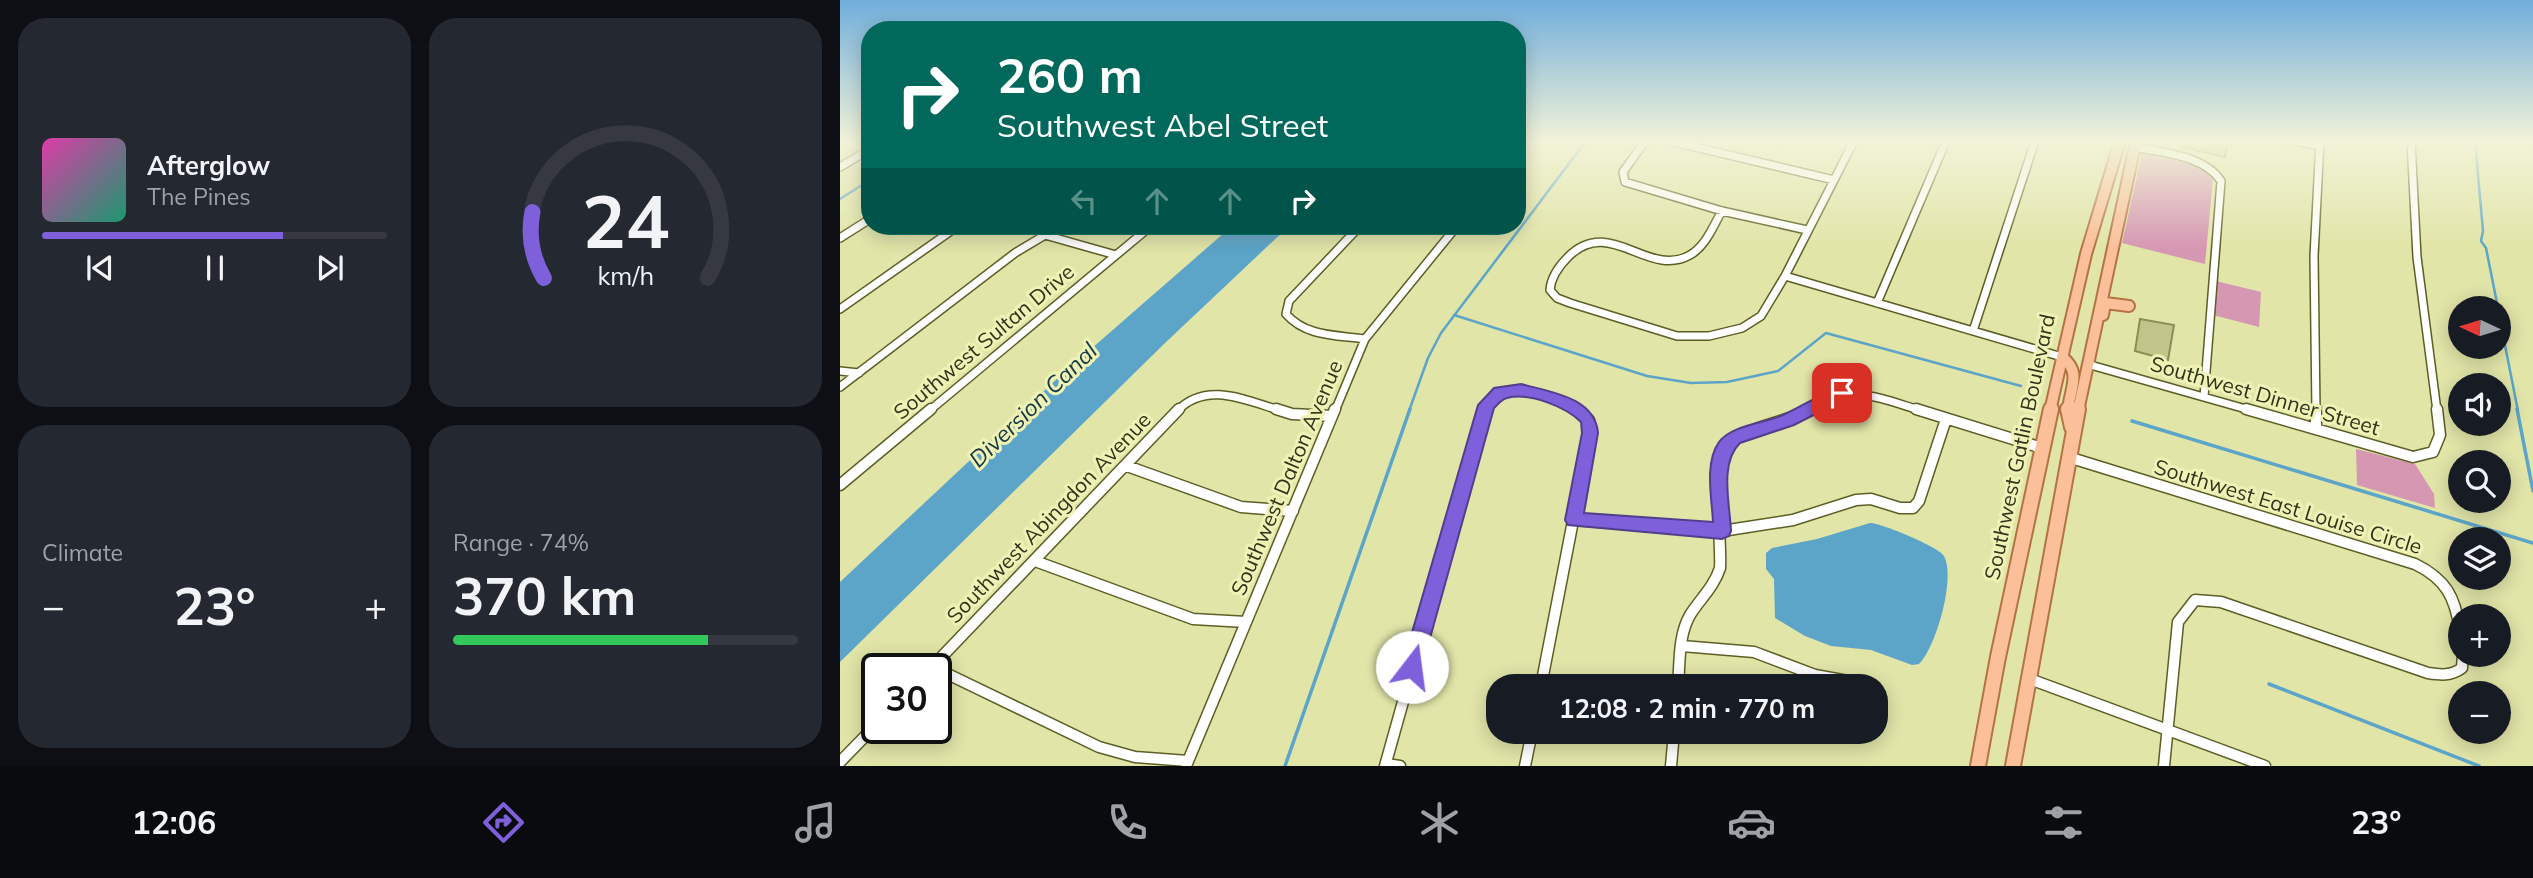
<!DOCTYPE html>
<html lang="en">
<head>
<meta charset="utf-8">
<style>
	:root { --surface:#171b24; --page:#242831; --text:#f1f3f6; --muted:#9ea1a6; --line:#363941; --accent:#7e60db }
	body { margin:0; font-family:Mulish,sans-serif; background:var(--page); color:var(--text); height:100vh; display:flex; flex-direction:column; font-size:26px; white-space:nowrap }
	* { box-sizing:border-box; margin:0 }
	p { font-size:23px; color:var(--muted) }
	.icon { flex:none; width:38px; height:38px; fill:none; stroke:currentColor; stroke-width:2; stroke-linecap:round; stroke-linejoin:round }
	.map { position:relative; flex:1; overflow:hidden }
	.drawer { display:flex; flex-direction:column; gap:18px; padding:18px; background:#0d0f14; width:840px }
	.drawer>* { flex:none }
	.banner { position:absolute; left:21px; top:21px; width:665px; height:214px; border-radius:28px; box-shadow:0 4px 18px #0003; background:#00695c; color:#fff; overflow:hidden }
	.needle { width:46px; rotate:274deg }
	.tools { position:absolute; left:1608px; top:296px; display:grid; gap:14px }
	.tools a { display:grid; place-items:center; width:63px; height:63px; border-radius:50%; background:var(--surface); box-shadow:0 4px 18px #0003; font-size:35px }
	.speed { position:absolute; left:21px; top:653px; display:flex; gap:14px; font-size:35px; font-weight:700; text-align:center }
	.speed>* { display:grid; place-content:center; width:91px; height:91px; border-radius:50%; background:var(--surface); box-shadow:0 4px 18px #0003; line-height:1 }
	.speed .limit { border:4px solid #111; border-radius:10px; background:#fff; color:#111 }
	.pin { position:absolute; display:grid; place-items:center; width:60px; height:60px; color:#fff; margin:-30px; border-radius:14px; box-shadow:0 4px 10px #0006 }
	.me { position:absolute; width:77px; margin:-38px; rotate:15deg; stroke-linejoin:round; filter:drop-shadow(0 0 5px #0008) }
	.turn { display:flex; align-items:center; gap:24px; height:147px; padding:0 21px; font-size:32px }
	.turn .icon { width:91px; height:91px; stroke-width:2.5 }
	.turn b { display:block; font-size:49px; line-height:60px }
	.lanes { display:flex; align-items:center; height:66px; padding:0 21px; background:#0003; justify-content:center; gap:35px; direction:ltr }
	.lanes .off { opacity:.35 }
	.big { font-size:52px; font-weight:700; line-height:1.1 }
	.drawer .widget { flex:1; display:flex; flex-direction:column; justify-content:center; gap:10px; min-width:0; padding:0 24px; border-radius:28px; background:var(--page) }
	.drawer .dial { align-items:center; gap:0 }
	.dial svg { height:182px; overflow:visible; fill:none; stroke:var(--line); stroke-width:7; stroke-linecap:round; text-anchor:middle }
	.dial text { fill:var(--text); stroke:none }
	.song { display:flex; align-items:center; gap:21px }
	.cover { width:84px; height:84px; border-radius:10px; background:linear-gradient(135deg,hsl(320 70% 55%),hsl(160 70% 35%)) }
	.played { height:7px; border-radius:4px; background:linear-gradient(90deg,var(--accent) 70%,var(--line) 70%) }
	.keys { display:flex; justify-content:space-around; direction:ltr }
	.heat { display:flex; justify-content:space-between; align-items:center; font-size:38px; direction:ltr }
	.charge { height:10px; border-radius:5px; background:linear-gradient(90deg,#34c759 74%,var(--line) 0) }
	.drawer .tiles { flex:1; display:grid; gap:18px; grid-template-columns:repeat(2,1fr) }
	.trip { position:absolute; left:646px; top:674px; width:402px; height:70px; border-radius:28px; background:var(--surface); box-shadow:0 4px 18px #0003; font-weight:700; line-height:70px; text-align:center }
	.tabs { display:flex; height:112px; justify-content:space-around; align-items:center; background:#090b0e; color:var(--muted) }
	.tabs .icon { width:49px; height:49px }
	.tabs .on { color:var(--accent) }
	.tabs b { font-size:32px; color:var(--text) }
	main { display:flex; flex:1; min-height:0 }
	.map>svg:first-child { display:block }
	.green { fill:#d697b3 }
	.water { fill:#5ca5c9 }
	.lines { fill:none; stroke-linecap:round; stroke-linejoin:round }
	.stream-far1 { stroke:#5ca5c9; stroke-width:2.5 }
	.stream { stroke:#5ca5c9; stroke-width:3.5 }
	.building { fill:#c2c589; stroke:#8c8f55; stroke-width:2 }
	.minor-far1-casing { stroke:#5d5e25; stroke-width:10 }
	.minor-casing { stroke:#5d5e25; stroke-width:13 }
	.primary-far1-casing { stroke:#b37342; stroke-width:14 }
	.primary-casing { stroke:#b37342; stroke-width:18 }
	.minor-far1 { stroke:#fff; stroke-width:7 }
	.minor { stroke:#fff; stroke-width:10 }
	.primary-far1 { stroke:#fbbf9a; stroke-width:10 }
	.primary { stroke:#fbbf9a; stroke-width:14 }
	.route { fill:#7e60db; stroke:#523e8e; stroke-width:2 }
	.labels { text-anchor:middle; stroke-width:6; stroke-linejoin:round; paint-order:stroke }
	.street-label { font-size:21px; fill:#32331b; stroke:#eef2b5 }
	.water-label { font-size:23px; font-style:italic; fill:#163848; stroke:#eef2b5 }
</style>
</head>
<body>
<main>
<section class="drawer">
<div class="tiles">
<div class="widget">
<div class="song"><i class="cover"></i><div><b>Afterglow</b><p>The Pines</p></div></div>
<div class="played"></div>
<div class="keys"><svg class="icon" aria-label="previous" viewBox="0 0 24 24"><path d="M18 5L8 12l10 7zM5 5v14"/></svg><svg class="icon" aria-label="pause" viewBox="0 0 24 24"><path d="M8 5v14M16 5v14"/></svg><svg class="icon" aria-label="next" viewBox="0 0 24 24"><path d="M6 5l10 7-10 7zM19 5v14"/></svg></div>
</div>
<div class="widget dial"><svg viewBox="0 0 100 80">
<path d="M14 69A42 42 0 1 1 86 69"/>
<path d="M14 69A42 42 0 0 1 9 40" stroke="#7e60db"/>
<text x="50" y="56" font-size="32" font-weight="700">24</text>
<text x="50" y="72" font-size="11">km/h</text>
</svg></div>
<div class="widget"><p>Climate</p>
<div class="heat"><a>−</a><b class="big">23°</b><a>+</a></div>
</div>
<div class="widget"><p>Range · 74%</p><b class="big">370 km</b><div class="charge"></div></div>
</div>
</section>
<div class="map">
<svg width="1693" height="766" viewBox="0 0 1693 766">
	<rect width="100%" height="100%" fill="#e1e5a8"/>
	<path class="green" d="M 1302,153 L 1362,167 L 1373,179 L 1365,264 L 1282,243 Z
		M 1376,281 L 1421,292 L 1419,327 L 1373,315 Z
		M 1516,449 L 1575,464 L 1594,494 L 1595,508 L 1517,485 Z"/>
	<path class="water" d="M 392,226 L 449,226 L 325,343 L 0,662 L 0,582 L 220,376 Z
		M 1030,523 C 1041,523 1099,547 1104,556 C 1116,578 1096,647 1079,664 L 1072,665 L 1031,650 L 991,646 L 965,636 L 935,618 L 934,579 L 926,569 L 926,553 L 932,548 L 977,539 Z"/>
	<g class="lines">
		<path class="stream-far1" d="M 1635,141 L 1643,231 L 1641,241 L 1646,248 L 1658,308
			M 0,199 L 30,180
			M 614,315 L 807,376 L 851,383 L 887,382 L 938,371 L 986,333 L 1181,386
			M 1659,315 L 1678,411
			M 569,411 L 588,358 L 601,333 L 746,141"/>
		<path class="stream" d="M 1677,409 L 1693,491
			M 1292,421 L 1693,543
			M 1429,684 L 1639,766
			M 445,766 L 570,409"/>
	</g>
	<path class="building" d="M 1343,141 L 1388,141 L 1385,157 L 1342,147 Z
		M 1300,319 L 1334,325 L 1328,360 L 1295,351 Z"/>
	<g class="lines">
		<defs>
			<path id="minor-far1" d="M 809,141 L 803,144 L 783,172 L 785,182 L 882,211 L 967,230
				M 830,141 L 994,180
				M 1457,141 L 1480,146
				M 1571,141 L 1577,257 L 1597,411
				M 1295,147 C 1323,153 1364,155 1381,181 L 1364,397
				M 677,151 L 686,141
				M 0,167 L 30,149
				M 882,211 C 873,226 866,246 850,255 C 808,279 770,215 728,257 C 719,266 711,277 710,290 L 717,298 L 730,303 L 837,336 L 869,336 L 902,328 L 921,316 L 945,276 L 1014,141
				M 520,226 L 449,301 L 446,314 C 466,337 497,335 525,339
				M 0,238 L 30,219
				M 945,276 L 1222,357
				M 1037,303 L 1106,141
				M 0,309 L 118,226
				M 1133,331 L 1195,141
				M 1247,364 L 1413,411
				M 0,371 L 19,373
				M 0,387 L 175,253 L 205,235 L 276,255
				M 89,411 L 311,226
				M 337,411 C 367,380 407,401 442,411
				M 495,411 L 525,339 L 617,226
				M 644,411 C 656,371 715,397 738,411
				M 967,411 C 1016,385 1033,396 1082,411
				M 1476,411 L 1474,256 L 1480,141"/>
			<path id="minor" d="M 436,409 L 452,414 L 492,416
				M 1076,409 L 1202,448
				M 1406,409 L 1573,457 L 1593,452 L 1600,435 L 1597,409
				M 1476,409 L 1476,429
				M 1228,457 L 1575,564 C 1606,579 1615,597 1620,630
				M 287,466 L 401,507 L 453,511
				M 0,485 L 91,409
				M 734,520 L 882,531 L 953,520 L 1016,500 L 1031,499 L 1060,508 L 1073,508 L 1079,501 L 1106,419
				M 195,561 L 353,619 L 406,622
				M 842,646 L 914,652 L 975,675 L 1008,681
				M 93,667 L 259,747 L 295,757 L 348,761
				M 91,668 L 339,409
				M 1187,678 L 1425,766
				M 701,686 L 750,433 L 749,420 L 735,409
				M 838,686 C 840,663 838,636 850,615 C 860,599 874,587 880,568 C 882,537 868,453 898,437 C 921,424 947,422 970,409
				M 0,762 L 37,724
				M 546,764 L 560,766
				M 346,766 L 495,409
				M 545,766 L 645,409
				M 685,766 L 692,732
				M 831,766 L 834,732
				M 1324,766 L 1338,622 L 1355,600 L 1381,602 L 1588,673 C 1601,675 1611,676 1622,668 L 1623,654"/>
			<path id="primary-far1" d="M 1263,315 L 1265,303 L 1289,306
				M 1222,357 C 1243,372 1229,390 1228,411
				M 1210,411 L 1246,254 L 1280,141
				M 1238,411 L 1296,141"/>
			<path id="primary" d="M 1228,409 L 1232,427
				M 1138,766 L 1158,657 L 1211,409
				M 1173,766 L 1238,409"/>
		</defs>
		<use href="#minor-far1" class="minor-far1-casing"/>
		<use href="#minor" class="minor-casing"/>
		<use href="#primary-far1" class="primary-far1-casing"/>
		<use href="#primary" class="primary-casing"/>
		<use href="#minor-far1" class="minor-far1"/>
		<use href="#minor" class="minor"/>
		<use href="#primary-far1" class="primary-far1"/>
		<use href="#primary" class="primary"/>
	</g>
	<linearGradient id="sky" x2="0" y2="1"><stop stop-color="#70aedc"/><stop offset="0.57" stop-color="#f2f3d8"/><stop offset="1" stop-color="#f2f3d8" stop-opacity="0"/></linearGradient>
	<rect width="1693" height="248" fill="url(#sky)"/>
	<path class="route" d="M 681,384 C 710,392 755,397 758,433 L 744,513 L 873,522 C 872,499 864,463 879,442 C 892,425 925,423 943,415 C 958,409 993,385 1007,389 L 1010,393 L 1007,398 L 954,425 L 900,443 C 879,463 890,505 891,531 L 889,536 L 882,539 L 728,525 L 725,520 L 742,433 L 741,422 C 726,407 689,392 667,398 C 662,399 658,404 654,408 L 582,667 L 579,673 L 572,676 L 565,673 L 562,667 L 638,405 L 654,388 Z"/>
	<g class="labels">
		<g class="street-label">
			<text transform="translate(144 342) rotate(-40)" y="7">Southwest Sultan Drive</text>
			<text transform="translate(1425 396) rotate(16)" y="7">Southwest Dinner Street</text>
			<text transform="translate(1180 447) rotate(-78)" y="7">Southwest Gatlin Boulevard</text>
			<text transform="translate(447 478) rotate(-67)" y="7">Southwest Dalton Avenue</text>
			<text transform="translate(1448 507) rotate(17)" y="7">Southwest East Louise Circle</text>
			<text transform="translate(209 518) rotate(-46)" y="7">Southwest Abingdon Avenue</text>
		</g>
		<g class="water-label">
			<text transform="translate(193 405) rotate(-44)" y="8">Diversion Canal</text>
		</g>
	</g>
</svg>
<div class="tools">
<a><svg class="needle" viewBox="-14 -14 28 28"><path d="M0-13l5 13h-10z" fill="#e53935"/><path d="M0 13l5-13h-10z" fill="#9ea1a6"/></svg></a>
<a><svg class="icon" aria-label="sound" viewBox="0 0 24 24"><path d="M4 9h4l5-4v14l-5-4H4zM17 9q2 3 0 6"/></svg></a>
<a><svg class="icon" aria-label="search" viewBox="0 0 24 24"><circle cx="10" cy="10" r="6"/><path d="M15 15l6 6"/></svg></a>
<a><svg class="icon" aria-label="layers" viewBox="0 0 24 24"><path d="M12 4l9 5-9 5-9-5zM3 14l9 5 9-5"/></svg></a>
<a>+</a>
<a>−</a>
</div>
<div class="speed"><div class="limit">30</div></div>
<div class="pin" style="left:1002px;top:393px;background:#d93025"><svg class="icon" aria-label="arrive" viewBox="0 0 24 24"><path d="M6 21V4h12l-3 4 3 4H6"/></svg></div>
<svg class="me" style="left:572px;top:667px" viewBox="-20 -20 40 40"><circle r="19" fill="#fff"/><path d="M0-13L10 11 0 6-10 11z" fill="#7e60db"/></svg>
<div class="trip">12:08 · 2 min · 770 m</div>
<div class="banner">
<div class="turn"><svg class="icon" aria-label="right" viewBox="0 0 24 24"><path d="M7 20v-9h11M14 6l5 5-5 5"/></svg><div><b>260 m</b>Southwest Abel Street</div></div>
<div class="lanes"><svg class="icon off" aria-label="left" viewBox="0 0 24 24"><path d="M17 20v-9H6M10 6l-5 5 5 5"/></svg><svg class="icon off" aria-label="ahead" viewBox="0 0 24 24"><path d="M12 20V5M6 11l6-6 6 6"/></svg><svg class="icon off" aria-label="ahead" viewBox="0 0 24 24"><path d="M12 20V5M6 11l6-6 6 6"/></svg><svg class="icon" aria-label="right" viewBox="0 0 24 24"><path d="M7 20v-9h11M14 6l5 5-5 5"/></svg></div>
</div>
</div>
</main>
<nav class="tabs">
<b>12:06</b>
<svg class="icon on" aria-label="directions" viewBox="0 0 24 24"><path d="M12 3l9 9-9 9-9-9zM9 14v-3h6M13 9l2 2-2 2"/></svg>
<svg class="icon" aria-label="music" viewBox="0 0 24 24"><path d="M9 18V5l10-2v13"/><circle cx="6" cy="18" r="3"/><circle cx="16" cy="16" r="3"/></svg>
<svg class="icon" aria-label="phone" viewBox="0 0 24 24"><path d="M5 4h4l2 5-3 2q2 4 5 5l2-3 5 2v4C11 20 4 13 5 4z"/></svg>
<svg class="icon" aria-label="climate" viewBox="0 0 24 24"><path d="M12 3v18M4 7l16 10M4 17L20 7"/></svg>
<svg class="icon" aria-label="car" viewBox="0 0 24 24"><path d="M5 17H2v-5l4-1 3-4h7l3 4 3 1v5h-3M9 17h6M6 11h13"/><circle cx="7" cy="17" r="2"/><circle cx="17" cy="17" r="2"/></svg>
<svg class="icon" aria-label="filters" viewBox="0 0 24 24"><path d="M4 7h16M4 17h16"/><circle cx="9" cy="7" r="2"/><circle cx="15" cy="17" r="2"/></svg>
<b>23°</b>
</nav>
</body>
</html>
